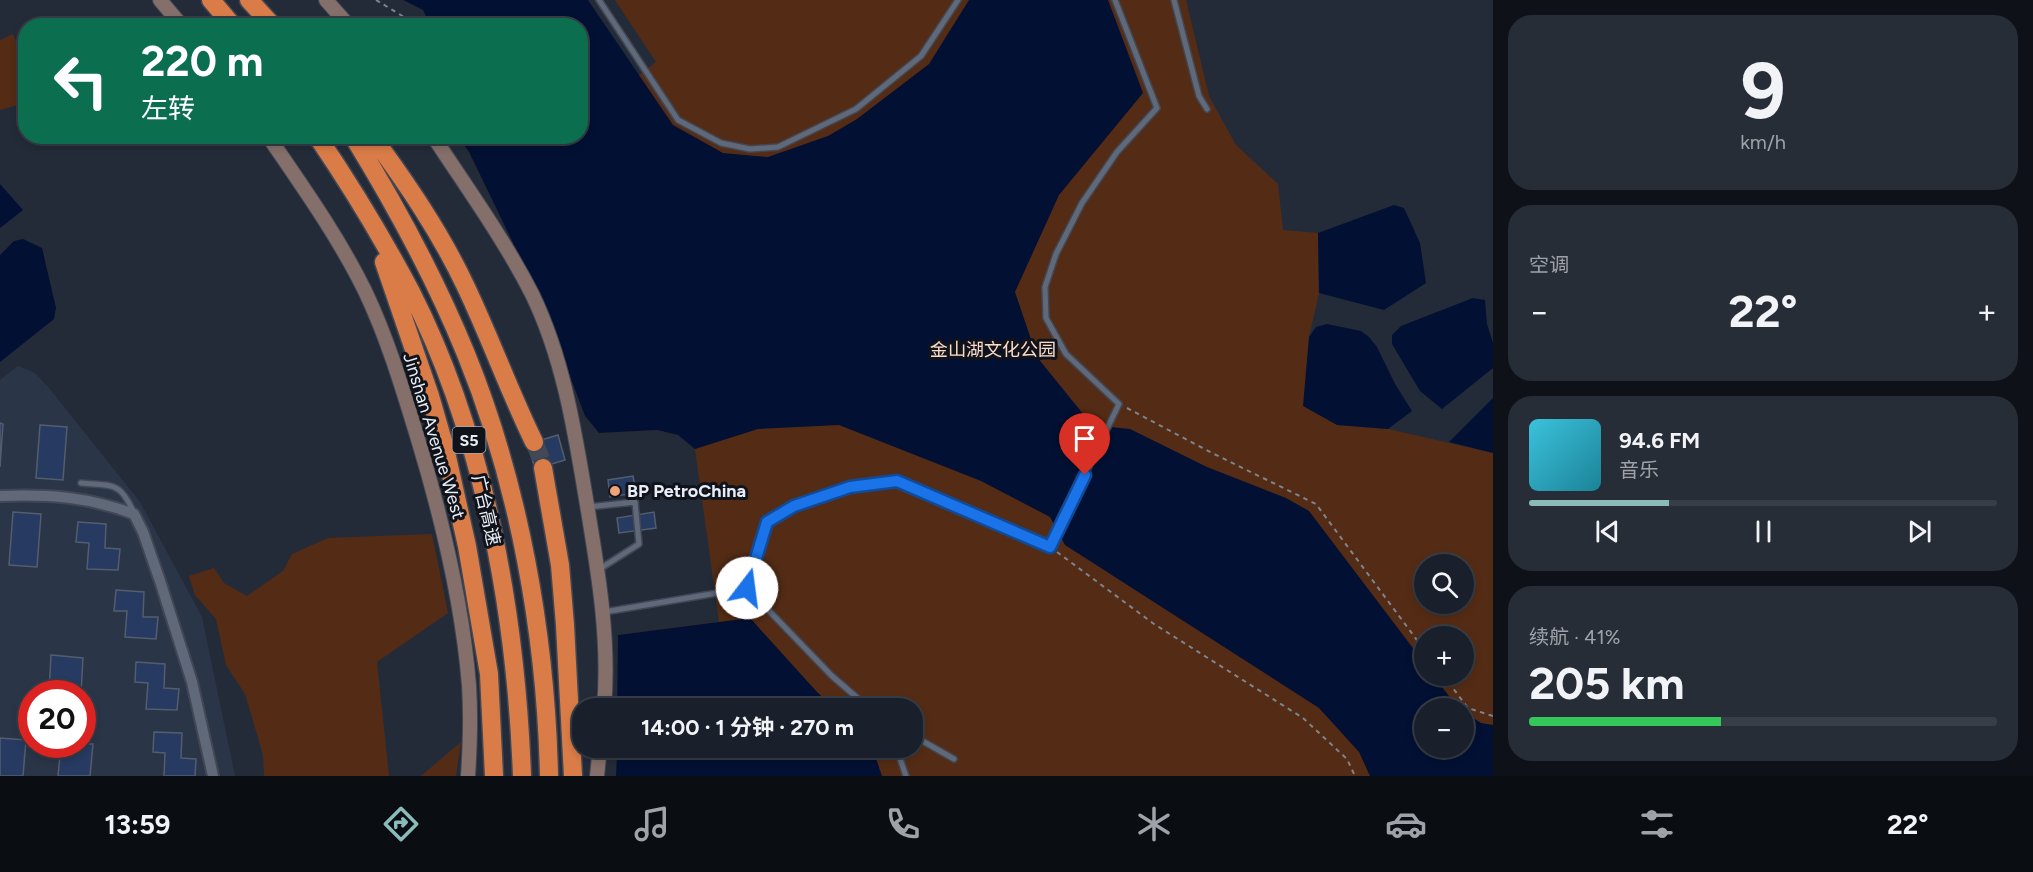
<!DOCTYPE html>
<html lang="zh">
<head>
<meta charset="utf-8">
<style>
	:root { --surface:#1a202b; --page:#272d37; --text:#f1f3f6; --muted:#9fa3a9; --line:#383e47; --accent:#8bbbb9 }
	body { margin:0; font-family:Figtree,"Noto Sans SC",sans-serif; background:var(--page); color:var(--text); height:100vh; display:flex; flex-direction:column; font-size:22px; white-space:nowrap }
	* { box-sizing:border-box; margin:0 }
	p { font-size:20px; color:var(--muted) }
	.icon { flex:none; width:33px; height:33px; fill:none; stroke:currentColor; stroke-width:2; stroke-linecap:round; stroke-linejoin:round }
	.map { position:relative; flex:1; overflow:hidden }
	.drawer { display:flex; flex-direction:column; gap:15px; padding:15px; background:#0e1218; width:540px }
	.drawer>* { flex:none }
	.guide { position:absolute; left:18px; top:18px; width:570px; height:126px; border-radius:24px; box-shadow:0 3px 9px #0003,0 0 0 2px var(--line); background:#0b6e4f; color:#fff; overflow:hidden }
	.buttons { position:absolute; left:1414px; top:554px; display:grid; gap:12px }
	.buttons a { display:grid; place-items:center; width:60px; height:60px; border-radius:50%; background:var(--surface); box-shadow:0 3px 9px #0003,0 0 0 2px var(--line); font-size:30px }
	.speed { position:absolute; left:18px; top:680px; display:flex; gap:12px; font-size:30px; font-weight:700; text-align:center }
	.speed>* { display:grid; place-content:center; width:78px; height:78px; border-radius:50%; background:var(--surface); box-shadow:0 3px 9px #0003,0 0 0 2px var(--line); line-height:1 }
	.speed .limit { border:9px solid #d22; background:#fff; color:#111 }
	.pin { position:absolute; display:grid; place-items:center; width:51px; height:51px; color:#fff; margin:-62px -26px; border-radius:50% 50% 50% 0; rotate:-45deg; box-shadow:0 0 6px #0007 }
	.pin .icon { rotate:45deg }
	.me { position:absolute; width:66px; margin:-33px; rotate:15deg; stroke-linejoin:round; filter:drop-shadow(0 0 4px #0008) }
	.turn { display:flex; align-items:center; gap:21px; height:126px; padding:0 24px; font-size:27px }
	.turn .icon { width:78px; height:78px; stroke-width:2.5 }
	.turn b { display:block; font-size:42px; line-height:51px }
	.big { font-size:45px; font-weight:700; line-height:1.1 }
	.drawer .tile { flex:1; display:flex; flex-direction:column; justify-content:center; gap:9px; min-width:0; padding:0 21px; border-radius:24px; background:var(--page) }
	.drawer .dial { align-items:center; gap:0 }
	.dial b { font-size:78px; line-height:1 }
	.song { display:flex; align-items:center; gap:18px }
	.cover { width:72px; height:72px; border-radius:9px; background:linear-gradient(135deg,hsl(190 70% 55%),hsl(190 70% 35%)) }
	.played { height:6px; border-radius:3px; background:linear-gradient(90deg,var(--accent) 30%,var(--line) 30%) }
	.keys { display:flex; justify-content:space-around; direction:ltr }
	.heat { display:flex; justify-content:space-between; align-items:center; font-size:33px; direction:ltr }
	.charge { height:9px; border-radius:4px; background:linear-gradient(90deg,#34c759 41%,var(--line) 0) }
	.trip { position:absolute; left:572px; top:698px; width:351px; height:60px; border-radius:24px; background:var(--surface); box-shadow:0 3px 9px #0003,0 0 0 2px var(--line); font-weight:700; line-height:60px; text-align:center }
	.tabs { display:flex; height:96px; justify-content:space-around; align-items:center; background:#0a0d11; color:var(--muted) }
	.tabs .icon { width:42px; height:42px }
	.tabs .on { color:var(--accent) }
	.tabs b { font-size:27px; color:var(--text) }
	main { display:flex; flex:1; min-height:0 }
	.map>svg:first-child { display:block }
	.built { fill:#2a3548; fill-rule:evenodd }
	.green { fill:#542c15; fill-rule:evenodd }
	.water { fill:#021033 }
	.building { fill:#263a62; stroke:#545d6d; stroke-width:1.5 }
	.lines { fill:none; stroke-linecap:round; stroke-linejoin:round }
	.highway-tunnel { stroke:#414856; stroke-width:18; stroke-dasharray:18 9; stroke-linecap:butt }
	.lane-casing { stroke:#424754; stroke-width:8 }
	.street-casing { stroke:#424754; stroke-width:14 }
	.secondary-casing { stroke:#424754; stroke-width:16 }
	.highway-casing { stroke:#424754; stroke-width:21 }
	.path { stroke:#7d8490; stroke-width:2; stroke-dasharray:4.5 4.5; stroke-linecap:butt }
	.lane { stroke:#606979; stroke-width:5 }
	.street { stroke:#606979; stroke-width:10 }
	.secondary { stroke:#856f6a; stroke-width:14 }
	.highway { stroke:#da7c47; stroke-width:18 }
	.route-casing { stroke:#114b97; stroke-width:15 }
	.route { stroke:#1a73e8; stroke-width:10 }
	.poi-dot { fill:#f0a279; stroke:#10141a; stroke-width:2 }
	.labels { text-anchor:middle; stroke-width:6; stroke-linejoin:round; paint-order:stroke }
	.shield { fill:#10141a; stroke:#a7acb5; stroke-width:1.5 }
	.shield-label { font-size:16px; font-weight:bold; fill:#e8edf7 }
	.park-label { font-size:18px; fill:#fbdbcb; stroke:#10141a }
	.street-label { font-size:18px; fill:#e8edf7; stroke:#10141a }
	.poi-label { font-size:18px; font-weight:bold; fill:#e8edf7; stroke:#10141a; text-anchor:start }
</style>
</head>
<body>
<main>
<div class="map">
<svg width="1493" height="776" viewBox="0 0 1493 776">
	<rect width="100%" height="100%" fill="#232b39"/>
	<path class="built" d="M 18,366 L 35,373 L 49,388 L 140,502 L 202,617 L 235,776 L 0,776 L 0,380 ZM 32,693 L 82,693 L 82,744 L 32,744 Z"/>
	<path class="green" d="M 403,0 L 588,0 L 638,76 L 656,62 L 615,0 L 1186,0 L 1209,96 L 1236,145 L 1278,184 L 1283,230 L 1318,233 L 1319,293 L 1309,337 L 1337,425 L 1388,429 L 1493,453 L 1493,776 L 616,776 L 617,747 L 912,747 L 912,708 L 617,708 L 618,635 L 719,622 L 695,449 L 678,435 L 657,430 L 599,433 L 585,416 L 543,305 L 469,152 L 458,137 L 580,136 L 580,26 L 430,25 L 423,10 ZM 1425,564 L 1464,564 L 1464,603 L 1425,603 ZM 1425,636 L 1464,636 L 1464,675 L 1425,675 ZM 1425,708 L 1464,708 L 1464,747 L 1425,747 Z
		M 13,34 L 25,64 L 25,103 L 0,110 L 0,40 Z
		M 432,534 L 448,613 L 377,662 L 389,776 L 264,776 L 263,755 L 245,694 L 226,665 L 216,619 L 195,595 L 189,576 L 214,568 L 224,583 L 247,596 L 283,571 L 292,554 L 328,538 Z
		M 461,742 L 456,776 L 421,776 Z"/>
	<path class="water" d="M 403,0 L 588,0 L 673,125 L 723,153 L 768,157 L 828,136 L 857,119 L 929,64 L 969,0 L 1108,0 L 1143,93 L 1059,195 L 1015,292 L 1037,357 L 1092,425 L 1130,429 L 1207,467 L 1286,498 L 1309,511 L 1425,664 L 1425,675 L 1433,675 L 1458,708 L 1425,708 L 1425,747 L 1464,747 L 1464,712 L 1481,723 L 1493,725 L 1493,776 L 1370,776 L 1359,752 L 1319,708 L 1065,545 L 1050,517 L 981,481 L 839,425 L 758,429 L 695,449 L 678,435 L 657,430 L 599,433 L 585,416 L 543,305 L 469,152 L 458,137 L 580,136 L 580,26 L 430,25 L 423,10 Z
		M 0,184 L 23,210 L 0,228 Z
		M 1394,205 L 1404,208 L 1420,243 L 1426,283 L 1384,310 L 1319,293 L 1318,233 Z
		M 23,239 L 42,248 L 56,308 L 54,319 L 0,362 L 0,255 L 14,241 Z
		M 1473,298 L 1485,300 L 1487,324 L 1493,343 L 1493,368 L 1442,409 L 1420,391 L 1392,344 L 1392,335 L 1401,326 Z
		M 1327,324 L 1361,331 L 1369,337 L 1377,347 L 1395,384 L 1412,411 L 1388,429 L 1337,425 L 1303,406 L 1309,337 L 1316,327 Z
		M 1493,398 L 1493,453 L 1449,442 Z
		M 750,618 L 817,692 L 834,708 L 617,708 L 618,635 Z
		M 617,747 L 872,747 L 882,776 L 616,776 Z"/>
	<path class="building" d="M 0,423 L 3,424 L 0,467 Z
		M 40,425 L 67,427 L 63,480 L 36,478 Z
		M 558,435 L 565,460 L 535,469 L 528,444 Z
		M 633,476 L 636,493 L 610,497 L 608,480 Z
		M 13,512 L 41,514 L 37,567 L 9,565 Z
		M 654,512 L 656,528 L 619,533 L 617,518 Z
		M 78,522 L 106,524 L 105,548 L 120,549 L 118,570 L 87,569 L 89,543 L 76,542 Z
		M 116,590 L 144,592 L 143,617 L 158,617 L 156,639 L 125,637 L 127,611 L 114,611 Z
		M 51,655 L 83,658 L 81,693 L 49,693 Z
		M 136,662 L 165,664 L 164,688 L 179,689 L 177,710 L 146,709 L 148,683 L 135,682 Z
		M 154,732 L 182,733 L 181,758 L 196,759 L 195,776 L 164,776 L 165,753 L 153,752 Z
		M 0,738 L 26,740 L 23,776 L 0,776 Z
		M 61,744 L 93,744 L 90,776 L 58,776 Z"/>
	<g class="lines">
		<path class="highway-tunnel" d="M 534,442 L 540,456 L 543,468"/>
		<defs>
			<path id="lane" d="M 599,0 L 678,120 L 721,143 L 750,149 L 778,147 L 856,109 L 921,56 L 958,0
				M 1174,0 L 1199,96 L 1207,109
				M 81,483 C 113,486 120,481 134,513
				M 588,507 L 635,502 L 639,544 L 598,570
				M 604,612 L 747,588
				M 869,708 L 832,676 L 747,588 L 767,522 L 794,506 L 850,487 L 897,481 L 1050,547 L 1119,404 L 1066,354 L 1046,318 L 1045,287 L 1056,254 L 1082,203 L 1117,152 L 1157,108 L 1115,0
				M 912,735 L 954,759
				M 896,747 L 906,776"/>
			<path id="street" d="M 0,496 C 49,494 89,497 134,514 L 143,532 L 160,581 L 192,682 L 213,776"/>
			<path id="secondary" d="M 160,0 L 182,26
				M 326,0 L 349,26
				M 268,136 C 302,186 338,236 365,291 C 387,337 402,387 417,436 C 442,518 462,600 469,685 C 471,715 470,746 468,776
				M 433,136 C 467,188 504,239 532,294 C 564,360 575,433 587,505 C 598,571 610,640 604,708
				M 597,776 L 600,747"/>
			<path id="highway" d="M 211,0 L 233,26
				M 249,0 L 273,26
				M 317,136 C 351,186 383,239 411,292 C 485,438 516,614 522,776
				M 353,136 C 396,206 435,278 466,354 C 519,484 546,636 549,776
				M 372,136 C 407,184 440,232 465,285 C 490,337 509,391 534,442
				M 384,262 L 430,396 L 445,448 L 467,546 L 489,674 L 494,776
				M 543,468 L 560,565 L 565,625 L 573,776"/>
		</defs>
		<use href="#lane" class="lane-casing"/>
		<use href="#street" class="street-casing"/>
		<use href="#secondary" class="secondary-casing"/>
		<use href="#highway" class="highway-casing"/>
		<path class="path" d="M 376,0 L 409,20 L 415,26
			M 1127,408 L 1212,453 L 1316,504 L 1425,651
			M 1057,552 L 1154,624 L 1303,718 L 1347,759 L 1355,776
			M 1443,675 L 1468,708 L 1493,716"/>
		<use href="#lane" class="lane"/>
		<use href="#street" class="street"/>
		<use href="#secondary" class="secondary"/>
		<use href="#highway" class="highway"/>
	</g>
	<g class="lines">
		<defs>
			<path id="route" d="M 747,588 L 767,522 L 794,506 L 850,487 L 897,481 L 1050,547 L 1085,475"/>
		</defs>
		<use href="#route" class="route-casing"/>
		<use href="#route" class="route"/>
	</g>
	<circle class="poi-dot" cx="615" cy="491" r="6"/>
	<g class="labels">
		<rect class="shield" x="452.5" y="427" width="33" height="26" rx="4.5"/>
		<g class="shield-label">
			<text x="469" y="446">S5</text>
		</g>
		<g class="park-label">
			<text x="993" y="356">金山湖文化公园</text>
		</g>
		<g class="street-label">
			<text transform="translate(434 436) rotate(73)" y="6">Jinshan Avenue West</text>
			<text transform="translate(486 510) rotate(77)" y="6">广台高速</text>
		</g>
		<g class="poi-label">
			<text x="627" y="497">BP PetroChina</text>
		</g>
	</g>
</svg>
<div class="buttons">
<a><svg class="icon" aria-label="search" viewBox="0 0 24 24"><circle cx="10" cy="10" r="6"/><path d="M15 15l6 6"/></svg></a>
<a>+</a>
<a>−</a>
</div>
<div class="speed"><div class="limit">20</div></div>
<div class="pin" style="left:1085px;top:475px;background:#d93025"><svg class="icon" aria-label="arrive" viewBox="0 0 24 24"><path d="M6 21V4h12l-3 4 3 4H6"/></svg></div>
<svg class="me" style="left:747px;top:588px" viewBox="-20 -20 40 40"><circle r="19" fill="#fff"/><path d="M0-13L10 11 0 6-10 11z" fill="#1a73e8"/></svg>
<div class="trip">14:00 · 1 分钟 · 270 m</div>
<div class="guide">
<div class="turn"><svg class="icon" aria-label="left" viewBox="0 0 24 24"><path d="M17 20v-9H6M10 6l-5 5 5 5"/></svg><div><b>220 m</b>左转</div></div>
</div>
</div>
<section class="drawer">
<div class="tile dial"><b>9</b><p>km/h</p></div>
<div class="tile"><p>空调</p>
<div class="heat"><a>−</a><b class="big">22°</b><a>+</a></div>
</div>
<div class="tile">
<div class="song"><i class="cover"></i><div><b>94.6 FM</b><p>音乐</p></div></div>
<div class="played"></div>
<div class="keys"><svg class="icon" aria-label="previous" viewBox="0 0 24 24"><path d="M18 5L8 12l10 7zM5 5v14"/></svg><svg class="icon" aria-label="pause" viewBox="0 0 24 24"><path d="M8 5v14M16 5v14"/></svg><svg class="icon" aria-label="next" viewBox="0 0 24 24"><path d="M6 5l10 7-10 7zM19 5v14"/></svg></div>
</div>
<div class="tile"><p>续航 · 41%</p><b class="big">205 km</b><div class="charge"></div></div>
</section>
</main>
<nav class="tabs">
<b>13:59</b>
<svg class="icon on" aria-label="directions" viewBox="0 0 24 24"><path d="M12 3l9 9-9 9-9-9zM9 14v-3h6M13 9l2 2-2 2"/></svg>
<svg class="icon" aria-label="music" viewBox="0 0 24 24"><path d="M9 18V5l10-2v13"/><circle cx="6" cy="18" r="3"/><circle cx="16" cy="16" r="3"/></svg>
<svg class="icon" aria-label="phone" viewBox="0 0 24 24"><path d="M5 4h4l2 5-3 2q2 4 5 5l2-3 5 2v4C11 20 4 13 5 4z"/></svg>
<svg class="icon" aria-label="climate" viewBox="0 0 24 24"><path d="M12 3v18M4 7l16 10M4 17L20 7"/></svg>
<svg class="icon" aria-label="car" viewBox="0 0 24 24"><path d="M5 17H2v-5l4-1 3-4h7l3 4 3 1v5h-3M9 17h6M6 11h13"/><circle cx="7" cy="17" r="2"/><circle cx="17" cy="17" r="2"/></svg>
<svg class="icon" aria-label="filters" viewBox="0 0 24 24"><path d="M4 7h16M4 17h16"/><circle cx="9" cy="7" r="2"/><circle cx="15" cy="17" r="2"/></svg>
<b>22°</b>
</nav>
</body>
</html>
